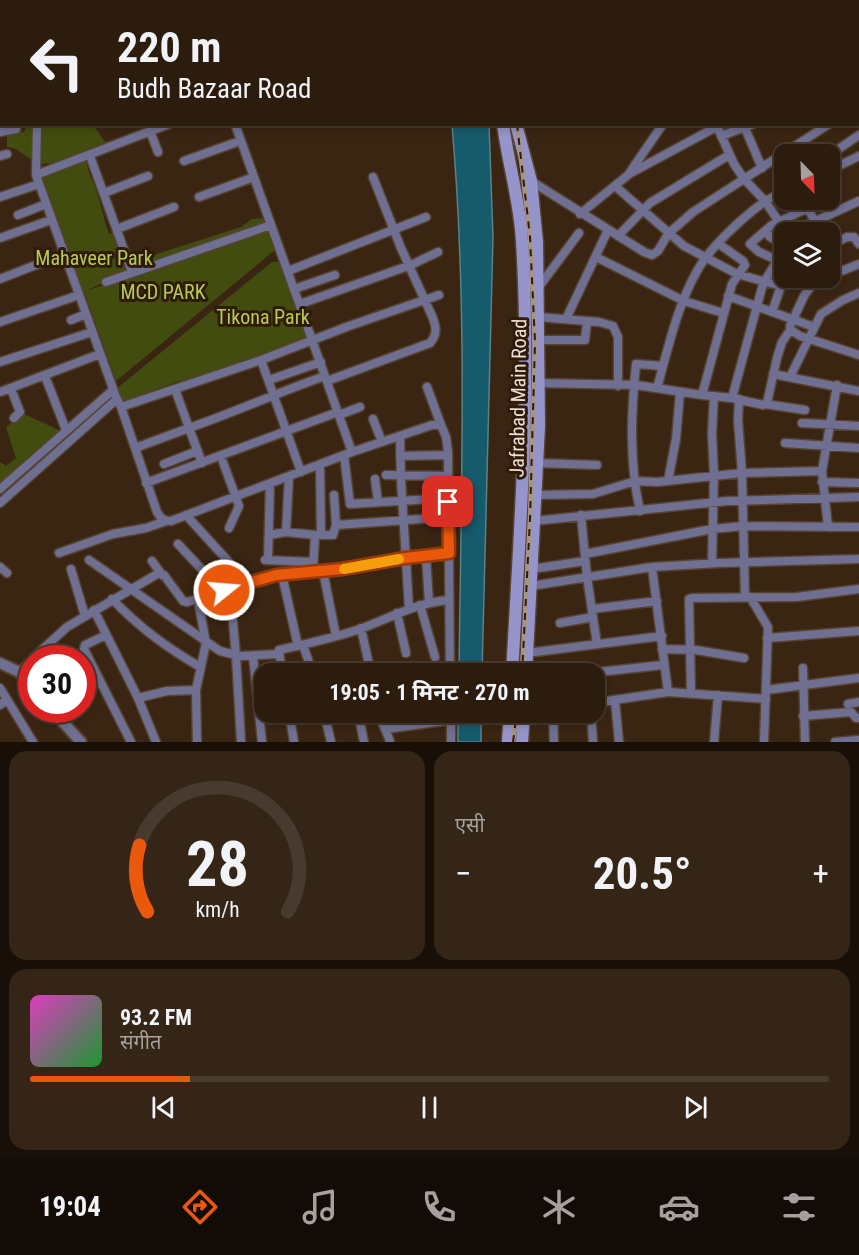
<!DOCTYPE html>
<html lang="hi">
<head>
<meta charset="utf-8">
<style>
	:root { --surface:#2c1c0e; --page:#342517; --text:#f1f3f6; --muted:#a6a19e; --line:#483a2e; --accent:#ea580c }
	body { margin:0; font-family:"Roboto Condensed","Noto Sans Devanagari",sans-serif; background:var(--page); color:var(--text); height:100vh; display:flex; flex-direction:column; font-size:22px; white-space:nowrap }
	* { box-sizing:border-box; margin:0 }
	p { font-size:20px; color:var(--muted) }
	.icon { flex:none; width:33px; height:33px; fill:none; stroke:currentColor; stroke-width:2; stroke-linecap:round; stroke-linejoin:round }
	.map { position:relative; height:742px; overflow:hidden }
	.details { display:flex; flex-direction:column; gap:9px; padding:9px; background:#180f08; flex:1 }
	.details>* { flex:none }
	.banner { position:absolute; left:0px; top:0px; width:860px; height:126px; box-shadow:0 3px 9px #0003,0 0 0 2px var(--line); background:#2c1c0e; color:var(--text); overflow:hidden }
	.needle { width:39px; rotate:157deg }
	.buttons { position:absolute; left:774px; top:144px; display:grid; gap:12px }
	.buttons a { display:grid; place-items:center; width:66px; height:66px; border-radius:12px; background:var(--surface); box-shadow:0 3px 9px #0003,0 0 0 2px var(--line); font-size:30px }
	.speed { position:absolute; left:18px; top:645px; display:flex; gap:12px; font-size:30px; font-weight:700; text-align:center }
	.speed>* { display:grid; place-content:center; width:78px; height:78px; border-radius:50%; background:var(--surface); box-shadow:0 3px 9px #0003,0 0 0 2px var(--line); line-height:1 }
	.speed .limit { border:9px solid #d22; background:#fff; color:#111 }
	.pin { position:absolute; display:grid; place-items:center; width:51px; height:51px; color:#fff; margin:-26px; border-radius:12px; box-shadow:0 3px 9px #0006 }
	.me { position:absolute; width:66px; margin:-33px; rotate:73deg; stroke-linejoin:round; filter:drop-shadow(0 0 4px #0008) }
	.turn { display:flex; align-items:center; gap:21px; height:126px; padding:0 18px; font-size:27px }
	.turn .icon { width:78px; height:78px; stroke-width:2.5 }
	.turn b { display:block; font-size:42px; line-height:51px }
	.big { font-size:45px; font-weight:700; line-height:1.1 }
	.details .widget { flex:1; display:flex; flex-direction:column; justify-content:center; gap:9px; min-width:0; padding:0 21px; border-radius:18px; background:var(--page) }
	.details .dial { align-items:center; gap:0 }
	.dial svg { height:156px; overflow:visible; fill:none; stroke:var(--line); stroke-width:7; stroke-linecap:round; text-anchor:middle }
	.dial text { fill:var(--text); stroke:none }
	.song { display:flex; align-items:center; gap:18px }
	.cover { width:72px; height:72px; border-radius:9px; background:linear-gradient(135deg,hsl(310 70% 55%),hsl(130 70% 35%)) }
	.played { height:6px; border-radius:3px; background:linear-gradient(90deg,var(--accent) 20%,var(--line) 20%) }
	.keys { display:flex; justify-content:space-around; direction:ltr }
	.heat { display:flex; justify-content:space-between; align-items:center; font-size:33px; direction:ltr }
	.details .tiles { flex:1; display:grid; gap:9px; grid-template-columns:1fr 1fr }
	.widget:last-child { grid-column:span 2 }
	.trip { position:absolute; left:254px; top:663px; width:351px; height:60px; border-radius:18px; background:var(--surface); box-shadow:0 3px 9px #0003,0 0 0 2px var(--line); font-weight:700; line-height:60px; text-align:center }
	.tabs { display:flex; height:96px; justify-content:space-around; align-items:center; background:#120b06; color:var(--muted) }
	.tabs .icon { width:42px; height:42px }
	.tabs .selected { color:var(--accent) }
	.tabs b { font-size:27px; color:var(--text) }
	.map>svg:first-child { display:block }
	.green { fill:#424c0f }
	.water { fill:#165b6c; stroke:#57838b; stroke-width:1.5 }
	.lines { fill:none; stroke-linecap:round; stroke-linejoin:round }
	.minor-casing { stroke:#574332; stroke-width:11 }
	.tertiary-casing { stroke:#574332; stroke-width:14 }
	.secondary-casing { stroke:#574332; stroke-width:15 }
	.minor { stroke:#6f6f91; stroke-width:8 }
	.tertiary { stroke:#6f6f91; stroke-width:10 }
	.secondary { stroke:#9695cb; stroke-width:12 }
	.rail-casing { stroke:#a69587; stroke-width:4.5 }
	.rail { stroke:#301b0a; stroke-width:2; stroke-dasharray:7; stroke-linecap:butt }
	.route-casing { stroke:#983908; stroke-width:15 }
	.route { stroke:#ea580c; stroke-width:10 }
	.slow { stroke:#f59e0b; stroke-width:10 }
	.labels { text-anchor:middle; stroke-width:6; stroke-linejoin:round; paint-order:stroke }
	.park-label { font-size:20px; fill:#b5cc53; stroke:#301b0a }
	.street-label { font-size:20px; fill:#eedfd4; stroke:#301b0a }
</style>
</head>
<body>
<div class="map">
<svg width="859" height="742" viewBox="0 0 859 742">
	<rect width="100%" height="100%" fill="#3a2513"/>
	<path class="green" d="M 27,124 L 93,125 L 106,143 L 105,146 L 52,165 L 48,163 L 39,165 L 16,149 L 7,147 L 7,130 L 24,132 Z
		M 87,160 C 86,170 92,178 95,187 C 101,203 103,218 109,234 L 113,233 L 121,259 L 126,264 L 128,272 L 85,291 L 127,278 L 135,261 L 241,227 L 252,219 L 263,218 L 275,250 L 116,381 L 84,291 L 80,293 L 38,175 Z
		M 272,262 L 282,262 L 310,339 L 190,381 L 179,381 L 157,389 L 158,393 L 133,405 L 121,402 L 116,389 Z
		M 24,414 L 61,431 L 0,486 L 0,462 L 6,466 L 16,458 L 6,427 Z"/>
	<path class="water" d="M 452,125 L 489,125 L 493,237 L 482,673 L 459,673 C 461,491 468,307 452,125 Z
		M 458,713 L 481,713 L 481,742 L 458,742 Z"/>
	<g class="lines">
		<defs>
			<path id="minor" d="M 32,0 L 32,2
				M 267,0 L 270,2
				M 369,0 L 369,2
				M 689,0 L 689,2
				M 721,0 L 721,2
				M 813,0 L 814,2
				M 164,2 L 165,0
				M 180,2 L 181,0
				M 196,2 L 197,0
				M 244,2 L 244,0
				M 623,2 L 623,0
				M 749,2 L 749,0
				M 858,5 L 859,5
				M 858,19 L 859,19
				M 0,24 L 2,24
				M 858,40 L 859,40
				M 858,81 L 859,81
				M 0,100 L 2,100
				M 858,105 L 859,104
				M 0,114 L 2,114
				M 169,124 L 36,175 L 116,397 L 121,407 L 157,512 C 161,519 164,521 171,521 L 352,452 L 432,425 L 441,425 L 446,437 L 448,451 L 450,674
				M 235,124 L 352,452
				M 716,124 L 734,164 L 744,179 L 765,201 L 786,232
				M 745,128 L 762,168
				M 150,131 L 158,152
				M 0,132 L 16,129
				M 721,136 L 753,124
				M 830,155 L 859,135
				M 0,156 L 7,154
				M 90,156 L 132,272
				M 184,161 L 240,141
				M 830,170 L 859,156
				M 629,174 L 720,125
				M 36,175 L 37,124
				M 531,181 L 644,252 L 652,255 L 658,251 L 668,234 L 693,212 L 829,124
				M 615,186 L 684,246 L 737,274 L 781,286 L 772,312
				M 104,193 L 148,176
				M 0,197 L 39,184
				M 199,197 L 254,177
				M 804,200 L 815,222
				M 580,214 L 628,175 L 663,124
				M 18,215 L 46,204
				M 117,229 L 174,207
				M 765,231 L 770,237 L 784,245
				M 792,232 L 859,201
				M 618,236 L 650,203 L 729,155
				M 0,238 L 51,220
				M 719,244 L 743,261 L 745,265 L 732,284 L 702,395 L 732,398 L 763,405 L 767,403 L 777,358 L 782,342 L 791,329
				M 830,246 L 847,237 L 854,237 L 859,244
				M 596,257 L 684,301 L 723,313
				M 784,263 L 759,252 L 750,244 L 772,225 L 808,208
				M 859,264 L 814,282 L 804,296 L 790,326 L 791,330 L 800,336 L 859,355
				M 288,271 L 426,217
				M 0,279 L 64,254
				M 106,282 L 271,225
				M 538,288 L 579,233
				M 294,289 L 335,275
				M 728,296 L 814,327
				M 300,304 L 411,265 L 438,252
				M 538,317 L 599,322 L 613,326 L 618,337 L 618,386
				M 566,319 L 608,230
				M 71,320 L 86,314
				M 0,322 L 79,295
				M 538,340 L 585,340 L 587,321
				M 261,360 L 301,472
				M 0,362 L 92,332
				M 773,374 L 859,391
				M 45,376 L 66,430
				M 790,377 L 821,314 L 843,300 L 859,293
				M 269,380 L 321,362
				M 327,381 L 430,343 C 438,334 436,326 432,316 L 401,248 L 373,177
				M 539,383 L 636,385 L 702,395
				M 427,387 L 441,425
				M 657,388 C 668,349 677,306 697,271 C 710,247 742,218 764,202 C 770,198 778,195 784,192
				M 11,389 L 20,412 L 14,418
				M 0,392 L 100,354
				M 732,398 L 763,284 L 784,249
				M 739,399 L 738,420 L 742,473 L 745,597
				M 765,404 L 805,410
				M 121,407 L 261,360 L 349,326 L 439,295
				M 339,415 L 360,407
				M 373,419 L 382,442
				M 802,423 L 859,426
				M 400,436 L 401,480 L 409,608
				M 785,443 L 859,448
				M 135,448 L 189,428 L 175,389
				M 344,455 L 350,504 L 448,498
				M 400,456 L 448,455
				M 223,462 L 239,506 L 229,528
				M 202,463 L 189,428 C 235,412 279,392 325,376
				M 537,463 L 597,465
				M 164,464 L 197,451
				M 320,464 L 321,535
				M 386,475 L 448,476
				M 375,479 L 378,502
				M 668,481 L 676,439 L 680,392
				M 822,482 L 859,483
				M 146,483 L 338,412
				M 0,489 L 113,390
				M 334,495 L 336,525
				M 536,495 L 593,494 L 635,481 L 657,482 L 742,473 L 822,471
				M 0,503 L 117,399
				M 640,511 C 629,462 631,413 636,364 L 663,366
				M 186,515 L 248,583
				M 581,515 L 587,577 L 597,644
				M 534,521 L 727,501 L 859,497
				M 828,527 L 822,471 L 837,385
				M 286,532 L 289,476
				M 269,535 L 286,532 L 315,535
				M 178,544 L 222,591
				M 59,553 L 113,534 L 146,528 L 166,521
				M 585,554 L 712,529 L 744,526 L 859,527
				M 426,556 L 429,603
				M 89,560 L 220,651 L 240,656 L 279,654
				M 265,560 L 312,562
				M 268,560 L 270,484
				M 152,561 L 162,575
				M 712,563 L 714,475 L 712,434 L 714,396
				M 0,567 L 7,573
				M 652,567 L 668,692
				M 71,569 L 85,616
				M 532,569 L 585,561
				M 323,571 L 336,636
				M 313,572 L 315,535 L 333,535 L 336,525 L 449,517
				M 282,575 L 298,646
				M 531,586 L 652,567 L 719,563 L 859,559
				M 230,588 L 236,656 L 241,742
				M 750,597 L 768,627 L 764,742
				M 112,599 C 140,628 166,647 200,667
				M 420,605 L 435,657
				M 592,609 L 657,601
				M 94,610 L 138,698 L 156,742
				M 397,613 L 406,653
				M 560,623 L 593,617
				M 361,628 L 371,674
				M 106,635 L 85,645 L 84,649 L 131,742
				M 767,638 L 859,631
				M 303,645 L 313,674
				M 662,649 L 696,650 L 744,658
				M 527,653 L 662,636
				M 253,656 L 262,742
				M 33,658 L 67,627 L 159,573 L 164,575 L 183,601 L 187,602 L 276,575 L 342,569 L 405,558 L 449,553
				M 803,668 L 805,742
				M 19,672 L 32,660
				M 282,674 L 279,650 C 306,644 334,638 360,629 C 390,618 416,603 448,600
				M 579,674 L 663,665
				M 0,688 L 33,742
				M 766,690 L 859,678
				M 691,692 L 689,599 L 692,598 L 797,597 L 859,589
				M 138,698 L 167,691 L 196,690
				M 615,700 L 619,742
				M 594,703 L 668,692 L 766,699
				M 848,704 L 859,702
				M 0,705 L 7,700
				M 289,712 L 294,742
				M 324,712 L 331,742
				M 358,712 L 364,742
				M 379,712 C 381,723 387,731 390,742
				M 451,712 L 451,742
				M 553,712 L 554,742
				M 591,712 L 593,742
				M 803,716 L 851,712 L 856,718 L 859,718
				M 386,729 L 451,720
				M 197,742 L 196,690 L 206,643 L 198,600
				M 714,742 L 718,695
				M 835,742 L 859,740"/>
			<path id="tertiary" d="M 298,0 L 300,2
				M 312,0 L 313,2
				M 0,663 L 19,672 L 32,686
				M 52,710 L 81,742"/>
			<path id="secondary" d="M 496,0 L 496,2
				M 509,0 L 509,2
				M 503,124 C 508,163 520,202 522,241 C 531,385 520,530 512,674
				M 516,124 L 531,181 L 537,242 L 539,426 L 526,674
				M 508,742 L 510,712
				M 522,742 L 524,712"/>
		</defs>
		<use href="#minor" class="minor-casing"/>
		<use href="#tertiary" class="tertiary-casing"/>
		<use href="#secondary" class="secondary-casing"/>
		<use href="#minor" class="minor"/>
		<use href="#tertiary" class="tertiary"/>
		<use href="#secondary" class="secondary"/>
		<defs>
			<path id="rail" d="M 496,0 L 496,2
				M 517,124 L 530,237 L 535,342 L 530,519 L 522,674
				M 513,742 L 517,712"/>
		</defs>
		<use href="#rail" class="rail-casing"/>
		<use href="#rail" class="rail"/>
	</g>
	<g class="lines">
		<defs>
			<path id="route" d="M 224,590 L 276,575 L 342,569 L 405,558 L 449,553 L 448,502"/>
		</defs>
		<use href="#route" class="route-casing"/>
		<use href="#route" class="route"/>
		<path class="slow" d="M 344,569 L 399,559"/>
	</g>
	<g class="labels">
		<g class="park-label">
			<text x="94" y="265">Mahaveer Park</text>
			<text x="163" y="299">MCD PARK</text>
			<text x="263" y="324">Tikona Park</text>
		</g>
		<g class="street-label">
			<text transform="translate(518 398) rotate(-89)" y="7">Jafrabad Main Road</text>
		</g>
	</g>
</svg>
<div class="buttons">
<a><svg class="needle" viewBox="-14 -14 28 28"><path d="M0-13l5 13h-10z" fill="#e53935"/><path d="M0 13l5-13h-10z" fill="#a6a19e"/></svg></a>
<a><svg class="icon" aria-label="layers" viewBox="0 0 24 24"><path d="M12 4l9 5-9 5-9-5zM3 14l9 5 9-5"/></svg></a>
</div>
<div class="speed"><div class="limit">30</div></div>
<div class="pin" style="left:448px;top:502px;background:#d93025"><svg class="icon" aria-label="arrive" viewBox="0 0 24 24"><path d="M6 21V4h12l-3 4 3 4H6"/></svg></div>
<svg class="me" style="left:224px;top:590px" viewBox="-20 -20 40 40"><circle r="17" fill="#ea580c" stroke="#fff" stroke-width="3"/><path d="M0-11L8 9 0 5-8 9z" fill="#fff"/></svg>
<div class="trip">19:05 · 1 मिनट · 270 m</div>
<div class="banner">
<div class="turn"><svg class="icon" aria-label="left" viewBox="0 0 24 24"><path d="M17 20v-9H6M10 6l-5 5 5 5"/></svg><div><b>220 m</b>Budh Bazaar Road</div></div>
</div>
</div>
<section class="details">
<div class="tiles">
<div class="widget dial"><svg viewBox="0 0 100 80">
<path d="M14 69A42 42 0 1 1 86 69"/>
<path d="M14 69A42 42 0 0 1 10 35" stroke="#ea580c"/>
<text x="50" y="56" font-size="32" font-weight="700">28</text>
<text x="50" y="72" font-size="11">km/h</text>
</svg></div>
<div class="widget"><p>एसी</p>
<div class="heat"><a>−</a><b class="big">20.5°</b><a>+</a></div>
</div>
<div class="widget">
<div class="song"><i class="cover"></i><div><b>93.2 FM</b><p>संगीत</p></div></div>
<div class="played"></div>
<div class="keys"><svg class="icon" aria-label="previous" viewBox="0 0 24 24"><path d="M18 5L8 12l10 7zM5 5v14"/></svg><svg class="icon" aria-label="pause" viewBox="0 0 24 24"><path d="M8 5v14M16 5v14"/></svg><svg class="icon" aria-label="next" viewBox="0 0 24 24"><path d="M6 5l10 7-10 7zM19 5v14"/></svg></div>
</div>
</div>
</section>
<nav class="tabs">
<b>19:04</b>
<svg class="icon selected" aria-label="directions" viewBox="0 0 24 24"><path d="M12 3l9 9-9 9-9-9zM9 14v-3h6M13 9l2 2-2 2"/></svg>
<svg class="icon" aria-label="music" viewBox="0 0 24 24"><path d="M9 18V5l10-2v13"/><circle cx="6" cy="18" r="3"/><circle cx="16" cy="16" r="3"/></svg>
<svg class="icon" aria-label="phone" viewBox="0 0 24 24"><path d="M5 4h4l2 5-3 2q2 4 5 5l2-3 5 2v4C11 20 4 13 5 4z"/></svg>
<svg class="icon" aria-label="climate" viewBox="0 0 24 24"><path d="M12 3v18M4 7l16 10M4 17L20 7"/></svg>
<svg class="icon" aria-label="car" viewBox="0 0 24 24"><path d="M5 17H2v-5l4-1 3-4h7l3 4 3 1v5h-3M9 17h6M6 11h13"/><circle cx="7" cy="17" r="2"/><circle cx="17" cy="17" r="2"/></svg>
<svg class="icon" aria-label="filters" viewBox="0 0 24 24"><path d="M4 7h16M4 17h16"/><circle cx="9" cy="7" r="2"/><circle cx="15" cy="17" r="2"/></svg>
</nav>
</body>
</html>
